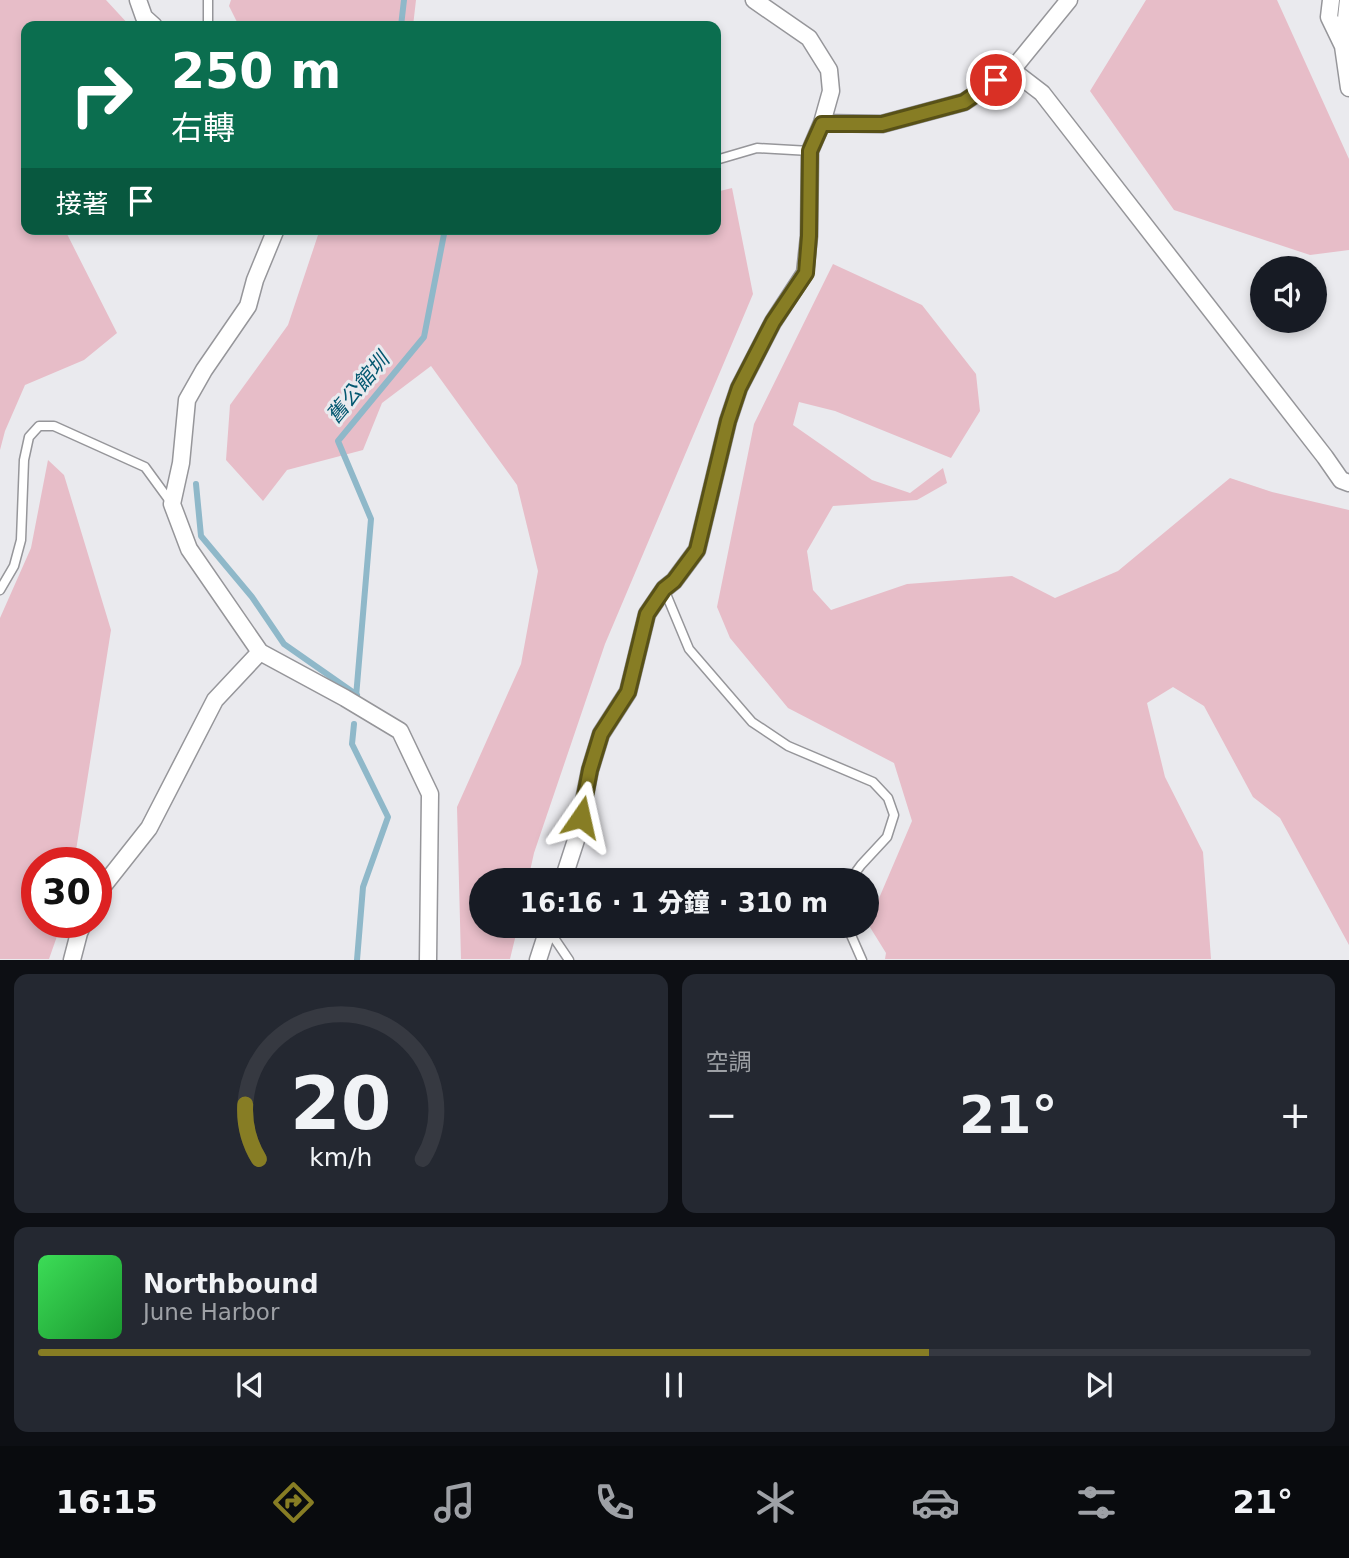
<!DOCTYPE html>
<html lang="zh-TW">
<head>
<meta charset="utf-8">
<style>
	:root { --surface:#171b24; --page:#242831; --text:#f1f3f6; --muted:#9ea1a6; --line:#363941; --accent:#877d24 }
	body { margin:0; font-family:"DejaVu Sans","Noto Sans TC",sans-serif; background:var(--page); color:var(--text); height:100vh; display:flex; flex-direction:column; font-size:26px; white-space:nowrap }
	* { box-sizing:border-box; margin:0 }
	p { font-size:23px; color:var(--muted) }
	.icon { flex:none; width:38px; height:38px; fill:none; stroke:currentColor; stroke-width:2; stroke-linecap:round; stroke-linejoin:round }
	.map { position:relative; height:960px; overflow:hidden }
	.side { display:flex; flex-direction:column; gap:14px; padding:14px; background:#0d0f14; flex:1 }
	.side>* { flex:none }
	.banner { position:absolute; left:21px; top:21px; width:700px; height:214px; border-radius:14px; box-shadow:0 4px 10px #0003; background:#0b6e4f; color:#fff; overflow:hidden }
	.controls { position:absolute; left:1250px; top:256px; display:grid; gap:14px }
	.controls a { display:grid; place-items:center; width:77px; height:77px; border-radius:50%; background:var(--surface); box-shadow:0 4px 10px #0003; font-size:35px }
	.speed { position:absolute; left:21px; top:847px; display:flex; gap:14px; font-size:35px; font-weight:700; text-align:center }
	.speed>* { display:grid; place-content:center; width:91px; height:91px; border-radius:50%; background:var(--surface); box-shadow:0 4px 10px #0003; line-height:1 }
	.speed .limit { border:10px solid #d22; background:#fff; color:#111 }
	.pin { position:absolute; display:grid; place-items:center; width:60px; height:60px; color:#fff; margin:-30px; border:4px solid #fff; border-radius:50%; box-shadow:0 2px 7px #0007 }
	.me { position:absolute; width:77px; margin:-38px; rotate:11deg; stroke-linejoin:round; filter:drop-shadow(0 0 5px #0008) }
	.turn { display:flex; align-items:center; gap:24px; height:147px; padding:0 35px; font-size:32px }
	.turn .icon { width:91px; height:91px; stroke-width:2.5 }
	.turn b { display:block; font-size:49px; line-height:60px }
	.then { display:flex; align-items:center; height:66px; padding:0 35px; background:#0003; gap:14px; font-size:26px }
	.big { font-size:52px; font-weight:800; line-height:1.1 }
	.side .tile { flex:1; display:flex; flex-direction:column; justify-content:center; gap:10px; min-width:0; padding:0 24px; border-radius:14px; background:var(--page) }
	.side .dial { align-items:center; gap:0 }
	.dial svg { height:182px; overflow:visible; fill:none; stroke:var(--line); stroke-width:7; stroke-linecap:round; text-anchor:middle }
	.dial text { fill:var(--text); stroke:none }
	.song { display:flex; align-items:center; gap:21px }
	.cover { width:84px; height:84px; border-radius:10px; background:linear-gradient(135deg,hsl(130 70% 55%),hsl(130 70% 35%)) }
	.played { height:7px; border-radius:4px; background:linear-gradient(90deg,var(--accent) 70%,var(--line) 70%) }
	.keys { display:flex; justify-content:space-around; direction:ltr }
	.heat { display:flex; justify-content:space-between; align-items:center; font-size:38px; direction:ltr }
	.side .tiles { flex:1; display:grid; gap:14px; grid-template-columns:1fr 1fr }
	.tile:last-child { grid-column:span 2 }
	.trip { position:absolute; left:469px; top:868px; width:410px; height:70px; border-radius:35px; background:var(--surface); box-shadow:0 4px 10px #0003; font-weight:800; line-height:70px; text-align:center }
	.menu { display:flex; height:112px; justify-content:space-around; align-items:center; background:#090b0e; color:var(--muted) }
	.menu .icon { width:49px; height:49px }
	.menu .selected { color:var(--accent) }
	.menu b { font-size:32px; color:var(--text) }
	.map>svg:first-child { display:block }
	.green { fill:#e7bdc8 }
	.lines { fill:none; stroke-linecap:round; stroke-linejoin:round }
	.stream { stroke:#8fb8c9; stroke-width:6 }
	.service-casing { stroke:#96969a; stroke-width:11 }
	.minor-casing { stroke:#96969a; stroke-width:19 }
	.service { stroke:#fff; stroke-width:8 }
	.minor { stroke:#fff; stroke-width:16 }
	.route-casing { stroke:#585117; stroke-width:18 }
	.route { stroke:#877d24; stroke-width:12 }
	.labels { text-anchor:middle; stroke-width:6; stroke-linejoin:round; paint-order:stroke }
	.water-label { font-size:21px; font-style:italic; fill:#035770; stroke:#eaeaee }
</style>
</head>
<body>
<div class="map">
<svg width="1349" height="960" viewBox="0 0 1349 960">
	<rect width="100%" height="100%" fill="#eaeaee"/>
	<path class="green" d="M 0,0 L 106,0 L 130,26 L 26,26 L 26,229 L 66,229 L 66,232 L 117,333 L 84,360 L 25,385 L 5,431 L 0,450 Z
		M 231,0 L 416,0 L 413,26 L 239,26 L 229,6 Z
		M 1146,0 L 1277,0 L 1349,159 L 1349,250 L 1310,255 L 1174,210 L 1090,91 Z
		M 732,188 L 753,294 L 605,644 L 534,853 L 528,880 L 481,880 L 481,926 L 518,926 L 510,959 L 461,959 L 457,807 L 521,664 L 538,571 L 517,485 L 431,366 L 382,403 L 363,450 L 287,470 L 263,501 L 226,460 L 230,405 L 288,325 L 320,229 L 716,229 L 716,192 Z
		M 833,264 L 922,305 L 976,374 L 980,411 L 951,458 L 835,411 L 799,402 L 793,425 L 872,480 L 910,493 L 943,468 L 947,483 L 917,500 L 833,506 L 807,551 L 813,590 L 831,610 L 907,584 L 1012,576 L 1055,598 L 1118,571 L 1230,478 L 1272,492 L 1349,510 L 1349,945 L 1280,818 L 1253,797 L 1204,706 L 1173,687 L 1147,703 L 1165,777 L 1203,852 L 1211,959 L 885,959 L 886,953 L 868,924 L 912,821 L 894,763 L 788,708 L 730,638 L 717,607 L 754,424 Z
		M 48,460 L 64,475 L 111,630 L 74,863 L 37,863 L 37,922 L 62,922 L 49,959 L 0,959 L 0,618 L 31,548 Z"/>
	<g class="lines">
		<path class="stream" d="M 401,26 L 404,0
			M 196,484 L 201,536 L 252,597 L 284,644 L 357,695
			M 356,697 L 371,519 L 338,441 L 424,337 L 445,229
			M 354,724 L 352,744 L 388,817 L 363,887 L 357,960"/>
		<defs>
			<path id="service" d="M 208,26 L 208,0
				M 716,160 L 757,148 L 810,151
				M 664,589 L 689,649 L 752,722 L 788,746 L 873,782 L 888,798 L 894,815 L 887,837 L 861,865 L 850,880
				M 0,590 L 14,566 L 21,540 L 24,460 L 29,437 L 39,426 L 54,426 L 145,467 L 172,504
				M 847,926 L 862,960
				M 548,929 L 569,960"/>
			<path id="minor" d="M 138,0 L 144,17 L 154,26
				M 1331,0 L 1329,17 L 1343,46
				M 1348,0 L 1343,46 L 1349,88
				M 1012,70 L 1069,0
				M 822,123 L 882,124 L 964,102 L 1012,70 L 1042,93 L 1325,457 L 1341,480 L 1349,483
				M 276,229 L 255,280 L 248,306 L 204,370 L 187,400 L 181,463 L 172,504 L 189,549 L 260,652 L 345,698 L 400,731 L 430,794 L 428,960
				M 563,880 L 576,840 L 590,770 L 601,734 L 628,692 L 647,614 L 664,589 L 674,581 L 697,550 L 728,421 L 739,388 L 773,322 L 805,273 L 809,236 L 810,151 L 822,123 L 831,91 L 829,70 L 809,38 L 754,0
				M 96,895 L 149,828 L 215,700 L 260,652
				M 72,960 L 79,933 L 84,922
				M 538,960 L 549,926"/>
		</defs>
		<use href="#service" class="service-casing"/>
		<use href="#minor" class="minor-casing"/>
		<use href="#service" class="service"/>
		<use href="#minor" class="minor"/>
	</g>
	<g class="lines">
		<defs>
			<path id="route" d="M 581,817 L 590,770 L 601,734 L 628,692 L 647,614 L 664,589 L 674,581 L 697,550 L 728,421 L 739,388 L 773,322 L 806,273 L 809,236 L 810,151 L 822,124 L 882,124 L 964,102 L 996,80"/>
		</defs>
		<use href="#route" class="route-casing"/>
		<use href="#route" class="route"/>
	</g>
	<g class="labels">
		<g class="water-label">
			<text transform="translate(358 388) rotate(-50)" y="7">舊公館圳</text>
		</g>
	</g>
</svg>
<div class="controls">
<a><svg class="icon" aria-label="sound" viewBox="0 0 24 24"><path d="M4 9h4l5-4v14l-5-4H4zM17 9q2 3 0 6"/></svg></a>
</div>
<div class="speed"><div class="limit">30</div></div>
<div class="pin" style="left:996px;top:80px;background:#d93025"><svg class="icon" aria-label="arrive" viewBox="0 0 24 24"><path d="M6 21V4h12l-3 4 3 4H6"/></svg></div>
<svg class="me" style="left:581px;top:817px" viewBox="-20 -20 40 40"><path d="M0-17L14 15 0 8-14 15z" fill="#877d24" stroke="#fff" stroke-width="4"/></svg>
<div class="trip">16:16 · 1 分鐘 · 310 m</div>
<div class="banner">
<div class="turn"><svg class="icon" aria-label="right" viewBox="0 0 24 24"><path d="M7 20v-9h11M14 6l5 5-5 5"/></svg><div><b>250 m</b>右轉</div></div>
<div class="then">接著<svg class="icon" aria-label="arrive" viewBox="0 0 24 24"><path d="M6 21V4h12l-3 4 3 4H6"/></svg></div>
</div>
</div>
<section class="side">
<div class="tiles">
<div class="tile dial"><svg viewBox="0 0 100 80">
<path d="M14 69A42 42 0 1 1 86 69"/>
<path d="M14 69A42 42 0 0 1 8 45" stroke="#877d24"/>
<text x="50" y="56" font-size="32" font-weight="700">20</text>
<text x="50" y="72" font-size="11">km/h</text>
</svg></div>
<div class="tile"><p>空調</p>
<div class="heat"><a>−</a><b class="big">21°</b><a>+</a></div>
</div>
<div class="tile">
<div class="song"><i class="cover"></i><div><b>Northbound</b><p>June Harbor</p></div></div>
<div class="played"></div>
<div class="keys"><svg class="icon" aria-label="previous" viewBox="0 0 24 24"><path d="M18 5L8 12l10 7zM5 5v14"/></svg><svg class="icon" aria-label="pause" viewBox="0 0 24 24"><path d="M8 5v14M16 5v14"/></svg><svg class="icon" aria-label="next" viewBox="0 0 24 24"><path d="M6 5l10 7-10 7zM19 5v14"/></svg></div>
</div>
</div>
</section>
<nav class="menu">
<b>16:15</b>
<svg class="icon selected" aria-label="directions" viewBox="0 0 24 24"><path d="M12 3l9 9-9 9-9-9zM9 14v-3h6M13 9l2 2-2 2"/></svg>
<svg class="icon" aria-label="music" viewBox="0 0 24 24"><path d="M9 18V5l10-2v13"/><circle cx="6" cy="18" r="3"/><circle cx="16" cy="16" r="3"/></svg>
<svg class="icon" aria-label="phone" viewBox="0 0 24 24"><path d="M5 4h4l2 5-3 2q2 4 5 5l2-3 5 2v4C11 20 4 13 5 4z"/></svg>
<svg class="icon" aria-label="climate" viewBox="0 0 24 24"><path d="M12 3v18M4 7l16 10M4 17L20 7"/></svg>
<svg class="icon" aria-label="car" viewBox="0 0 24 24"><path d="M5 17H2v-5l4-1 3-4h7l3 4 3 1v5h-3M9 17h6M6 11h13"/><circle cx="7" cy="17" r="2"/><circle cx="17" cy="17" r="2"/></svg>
<svg class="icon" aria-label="filters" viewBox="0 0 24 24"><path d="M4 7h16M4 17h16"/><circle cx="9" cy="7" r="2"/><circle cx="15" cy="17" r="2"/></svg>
<b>21°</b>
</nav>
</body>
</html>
